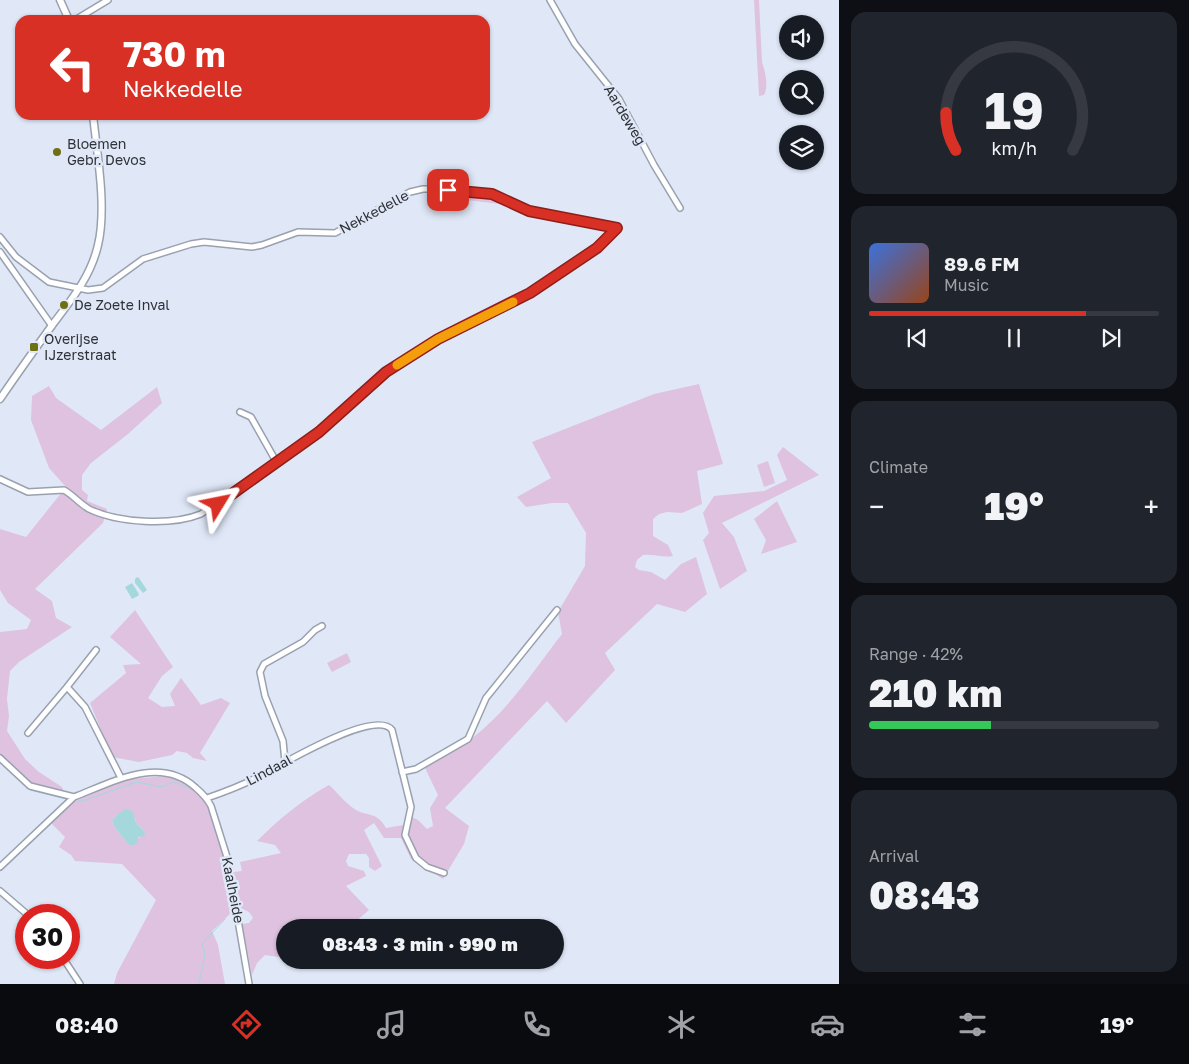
<!DOCTYPE html>
<html lang="en">
<head>
<meta charset="utf-8">
<style>
	:root { --surface:#171b24; --page:#20242c; --text:#f1f3f6; --muted:#9ea1a6; --line:#363941; --accent:#d93025 }
	body { margin:0; font-family:"Golos Text",sans-serif; background:var(--page); color:var(--text); height:100vh; display:flex; flex-direction:column; font-size:19px; white-space:nowrap }
	* { box-sizing:border-box; margin:0 }
	p { font-size:16px; color:var(--muted) }
	.icon { flex:none; width:28px; height:28px; fill:none; stroke:currentColor; stroke-width:2; stroke-linecap:round; stroke-linejoin:round }
	.map { position:relative; flex:1; overflow:hidden }
	.drawer { display:flex; flex-direction:column; gap:12px; padding:12px; background:#0d0f14; width:350px }
	.drawer>* { flex:none }
	.hud { position:absolute; left:15px; top:15px; width:475px; height:105px; border-radius:15px; box-shadow:0 1px 4px #0004; background:#d93025; color:#fff; overflow:hidden }
	.controls { position:absolute; left:779px; top:15px; display:grid; gap:10px }
	.controls a { display:grid; place-items:center; width:45px; height:45px; border-radius:50%; background:var(--surface); box-shadow:0 1px 4px #0004; font-size:25px }
	.speed { position:absolute; left:15px; top:904px; display:flex; gap:10px; font-size:25px; font-weight:700; text-align:center }
	.speed>* { display:grid; place-content:center; width:65px; height:65px; border-radius:50%; background:var(--surface); box-shadow:0 1px 4px #0004; line-height:1 }
	.speed .limit { border:8px solid #d22; background:#fff; color:#111 }
	.pin { position:absolute; display:grid; place-items:center; width:42px; height:42px; color:#fff; margin:-21px; border-radius:10px; box-shadow:0 2px 8px #0006 }
	.me { position:absolute; width:55px; margin:-28px; rotate:55deg; stroke-linejoin:round; filter:drop-shadow(0 0 4px #0008) }
	.turn { display:flex; align-items:center; gap:18px; height:105px; padding:0 25px; font-size:22px }
	.turn .icon { width:65px; height:65px; stroke-width:2.5 }
	.turn b { display:block; font-size:35px; line-height:42px }
	.big { font-size:38px; font-weight:800; line-height:1.1 }
	.drawer .tile { flex:1; display:flex; flex-direction:column; justify-content:center; gap:8px; min-width:0; padding:0 18px; border-radius:15px; background:var(--page) }
	.drawer .dial { align-items:center; gap:0 }
	.dial svg { height:130px; overflow:visible; fill:none; stroke:var(--line); stroke-width:7; stroke-linecap:round; text-anchor:middle }
	.dial text { fill:var(--text); stroke:none }
	.song { display:flex; align-items:center; gap:15px }
	.cover { width:60px; height:60px; border-radius:8px; background:linear-gradient(135deg,hsl(220 70% 55%),hsl(20 70% 35%)) }
	.played { height:5px; border-radius:2px; background:linear-gradient(90deg,var(--accent) 75%,var(--line) 75%) }
	.keys { display:flex; justify-content:space-around; direction:ltr }
	.heat { display:flex; justify-content:space-between; align-items:center; font-size:28px; direction:ltr }
	.charge { height:8px; border-radius:4px; background:linear-gradient(90deg,#34c759 42%,var(--line) 0) }
	.trip { position:absolute; left:276px; top:919px; width:288px; height:50px; border-radius:25px; background:var(--surface); box-shadow:0 1px 4px #0004; font-weight:800; line-height:50px; text-align:center }
	.menu { display:flex; height:80px; justify-content:space-around; align-items:center; background:#090b0e; color:var(--muted) }
	.menu .icon { width:35px; height:35px }
	.menu .active { color:var(--accent) }
	.menu b { font-size:22px; color:var(--text) }
	main { display:flex; flex:1; min-height:0 }
	.map>svg:first-child { display:block }
	.green { fill:#dec2e0; fill-rule:evenodd }
	.water { fill:#a5d8dc }
	.lines { fill:none; stroke-linecap:round; stroke-linejoin:round }
	.stream { stroke:#a5d8dc; stroke-width:1 }
	.minor-casing { stroke:#99a1af; stroke-width:8 }
	.tertiary-casing { stroke:#99a1af; stroke-width:9 }
	.minor { stroke:#fff; stroke-width:5 }
	.tertiary { stroke:#fff; stroke-width:6 }
	.route-casing { stroke:#8d1f18; stroke-width:12 }
	.route { stroke:#d93025; stroke-width:9 }
	.slow { stroke:#f59e0b; stroke-width:9 }
	.poi-dot { fill:#6e7014; stroke:#e0e8f8; stroke-width:2 }
	.labels { text-anchor:middle; stroke-width:5; stroke-linejoin:round; paint-order:stroke }
	.street-label { font-size:14px; fill:#2e3137; stroke:#e0e8f8 }
	.poi-label { font-size:14px; fill:#2e3137; stroke:#e0e8f8; text-anchor:start }
</style>
</head>
<body>
<main>
<div class="map">
<svg width="839" height="984" viewBox="0 0 839 984">
	<rect width="100%" height="100%" fill="#e0e8f8"/>
	<path class="green" d="M 754,0 L 759,0 L 762,62 C 765,71 769,86 764,95 L 759,96 Z
		M 437,192 L 492,196 L 528,212 L 524,214 L 500,204 L 449,198 Z
		M 699,384 L 723,464 L 697,471 L 702,504 L 682,513 L 667,512 L 659,514 L 653,519 L 653,536 L 668,545 L 673,556 C 662,558 654,554 643,555 L 637,560 L 635,567 L 639,570 L 651,572 L 665,580 L 681,564 L 696,557 L 707,594 L 685,612 L 657,604 L 605,653 L 615,670 L 566,723 L 547,701 L 445,808 L 469,826 L 464,844 L 443,879 L 411,859 L 401,838 L 384,838 L 374,823 L 364,830 L 382,866 L 375,871 L 369,867 L 369,858 L 366,854 L 349,854 L 346,861 L 348,866 L 364,871 L 366,876 L 346,886 L 369,910 L 349,927 L 285,928 L 285,958 L 265,955 L 257,963 L 252,975 L 242,924 L 249,923 L 253,918 L 249,912 L 241,908 L 234,872 L 242,871 L 240,862 L 281,853 L 275,845 L 257,841 C 279,819 302,800 329,785 C 337,792 346,804 356,810 C 370,817 377,812 386,828 L 409,824 L 410,816 L 418,820 L 427,829 L 433,826 L 430,808 L 438,795 L 425,768 C 439,758 457,749 471,739 C 508,711 534,670 562,634 L 558,612 L 585,566 L 586,533 L 568,503 L 552,503 L 526,507 L 517,497 L 551,478 L 532,442 L 654,394 Z
		M 49,386 L 56,398 L 101,430 L 157,387 L 162,403 L 128,434 L 91,463 L 82,475 L 82,490 L 88,495 L 87,501 L 107,509 L 103,523 L 35,589 L 52,601 L 56,618 L 72,627 L 19,662 L 10,671 L 7,699 L 9,716 L 7,731 L 25,759 L 39,772 L 62,787 L 65,794 L 34,787 L 0,754 L 0,632 L 27,629 L 31,620 L 8,603 L 0,590 L 0,529 L 26,537 L 66,487 L 49,468 L 31,420 L 32,396 Z
		M 783,447 L 819,475 L 722,523 L 734,537 L 747,571 L 720,589 L 703,540 L 709,533 L 703,513 L 714,496 L 764,491 L 787,480 L 777,455 Z
		M 768,461 L 775,483 L 764,487 L 757,465 Z
		M 777,501 L 797,542 L 761,554 L 766,540 L 754,519 Z
		M 135,610 L 173,667 L 162,676 L 148,698 L 162,707 L 175,706 L 170,694 L 181,678 L 201,705 L 221,698 L 230,703 L 200,753 L 207,761 L 193,758 L 187,753 L 177,751 L 172,755 L 139,762 L 112,757 L 90,703 L 126,673 L 123,665 L 141,664 L 110,637 Z
		M 347,653 L 351,662 L 332,672 L 327,663 Z
		M 168,776 L 180,780 L 205,799 L 225,860 L 234,910 L 212,931 L 218,945 L 225,984 L 114,984 L 117,973 L 156,900 L 122,864 L 75,861 L 71,855 L 59,847 L 65,837 L 51,823 L 74,802 L 100,789 L 127,779 ZM 118,814 L 135,818 L 136,823 L 145,832 L 130,846 L 116,829 L 112,821 Z"/>
	<path class="water" d="M 137,577 L 139,578 L 147,590 L 143,593 L 135,583 L 135,579 Z
		M 132,583 L 139,594 L 138,596 L 132,599 L 125,587 Z
		M 126,809 L 133,812 L 136,823 L 145,832 L 144,836 L 138,837 L 138,843 L 130,846 L 116,829 L 112,821 L 118,814 Z"/>
	<g class="lines">
		<path class="stream" d="M 0,762 L 30,790 L 66,799
			M 77,801 L 83,801 L 136,782 L 162,787 L 174,782 L 194,790 L 198,793
			M 199,984 L 205,953 L 202,944 L 225,919"/>
		<defs>
			<path id="minor" d="M 550,0 L 575,44 L 619,99 L 654,165 L 680,208
				M 75,20 L 108,0
				M 0,237 L 16,257 L 49,282 L 88,290 L 103,288 L 143,259 L 191,244 L 204,242 L 252,247 L 262,245 L 298,232 L 335,233 L 410,192 L 423,189 L 436,189 L 492,194 L 529,211 L 617,228
				M 0,252 L 52,326
				M 240,412 L 251,417 L 277,463
				M 0,479 L 28,492 L 64,490 C 73,495 80,504 89,509 C 118,523 171,526 201,514 L 319,432 L 386,372 L 438,339 L 530,293 L 597,248 L 617,228
				M 96,650 L 67,687 L 85,707 L 121,778
				M 28,733 L 67,687
				M 0,758 L 30,786 L 74,797 C 113,782 160,755 196,788 C 203,794 207,798 211,806 L 227,857 L 249,984
				M 285,762 L 283,741 L 265,696 L 260,672 L 264,664 L 303,642 L 315,630 L 322,626
				M 402,772 L 416,769 L 468,739 L 486,698 L 557,610
				M 207,798 C 225,792 243,785 260,776 C 281,765 375,708 392,730 L 411,807 L 405,835 L 416,858 L 427,867 L 444,873
				M 0,867 L 74,797
				M 0,891 L 28,915
				M 63,958 L 80,984"/>
			<path id="tertiary" d="M 60,0 L 69,20
				M 0,399 C 17,374 35,349 53,324 C 72,299 91,276 98,245 C 107,207 97,154 93,115"/>
		</defs>
		<use href="#minor" class="minor-casing"/>
		<use href="#tertiary" class="tertiary-casing"/>
		<use href="#minor" class="minor"/>
		<use href="#tertiary" class="tertiary"/>
	</g>
	<g class="lines">
		<defs>
			<path id="route" d="M 218,504 L 319,432 L 386,372 L 438,339 L 530,293 L 597,248 L 617,228 L 529,211 L 492,194 L 448,190"/>
		</defs>
		<use href="#route" class="route-casing"/>
		<use href="#route" class="route"/>
		<path class="slow" d="M 397,365 L 438,339 L 513,302"/>
	</g>
	<g class="poi-dot">
		<circle cx="57" cy="152" r="5"/>
		<circle cx="64" cy="305" r="5"/>
		<rect x="29" y="342" width="10" height="10" rx="2.5"/>
	</g>
	<g class="labels">
		<g class="street-label">
			<text transform="translate(625 115) rotate(59)" y="5">Aardeweg</text>
			<text transform="translate(374 212) rotate(-28)" y="5">Nekkedelle</text>
			<text transform="translate(269 770) rotate(-28)" y="5">Lindaal</text>
			<text transform="translate(233 890) rotate(79)" y="5">Kaalheide</text>
		</g>
		<g class="poi-label">
			<text x="67" y="149">Bloemen<tspan x="67" dy="16">Gebr. Devos</tspan></text>
			<text x="74" y="310">De Zoete Inval</text>
			<text x="44" y="344">Overijse<tspan x="44" dy="16">IJzerstraat</tspan></text>
		</g>
	</g>
</svg>
<div class="controls">
<a><svg class="icon" aria-label="sound" viewBox="0 0 24 24"><path d="M4 9h4l5-4v14l-5-4H4zM17 9q2 3 0 6"/></svg></a>
<a><svg class="icon" aria-label="search" viewBox="0 0 24 24"><circle cx="10" cy="10" r="6"/><path d="M15 15l6 6"/></svg></a>
<a><svg class="icon" aria-label="layers" viewBox="0 0 24 24"><path d="M12 4l9 5-9 5-9-5zM3 14l9 5 9-5"/></svg></a>
</div>
<div class="speed"><div class="limit">30</div></div>
<div class="pin" style="left:448px;top:190px;background:#d93025"><svg class="icon" aria-label="arrive" viewBox="0 0 24 24"><path d="M6 21V4h12l-3 4 3 4H6"/></svg></div>
<svg class="me" style="left:218px;top:504px" viewBox="-20 -20 40 40"><path d="M0-17L14 15 0 8-14 15z" fill="#d93025" stroke="#fff" stroke-width="4"/></svg>
<div class="trip">08:43 · 3 min · 990 m</div>
<div class="hud">
<div class="turn"><svg class="icon" aria-label="left" viewBox="0 0 24 24"><path d="M17 20v-9H6M10 6l-5 5 5 5"/></svg><div><b>730 m</b>Nekkedelle</div></div>
</div>
</div>
<section class="drawer">
<div class="tile dial"><svg viewBox="0 0 100 80">
<path d="M14 69A42 42 0 1 1 86 69"/>
<path d="M14 69A42 42 0 0 1 8 46" stroke="#d93025"/>
<text x="50" y="56" font-size="32" font-weight="700">19</text>
<text x="50" y="72" font-size="11">km/h</text>
</svg></div>
<div class="tile">
<div class="song"><i class="cover"></i><div><b>89.6 FM</b><p>Music</p></div></div>
<div class="played"></div>
<div class="keys"><svg class="icon" aria-label="previous" viewBox="0 0 24 24"><path d="M18 5L8 12l10 7zM5 5v14"/></svg><svg class="icon" aria-label="pause" viewBox="0 0 24 24"><path d="M8 5v14M16 5v14"/></svg><svg class="icon" aria-label="next" viewBox="0 0 24 24"><path d="M6 5l10 7-10 7zM19 5v14"/></svg></div>
</div>
<div class="tile"><p>Climate</p>
<div class="heat"><a>−</a><b class="big">19°</b><a>+</a></div>
</div>
<div class="tile"><p>Range · 42%</p><b class="big">210 km</b><div class="charge"></div></div>
<div class="tile"><p>Arrival</p><b class="big">08:43</b></div>
</section>
</main>
<nav class="menu">
<b>08:40</b>
<svg class="icon active" aria-label="directions" viewBox="0 0 24 24"><path d="M12 3l9 9-9 9-9-9zM9 14v-3h6M13 9l2 2-2 2"/></svg>
<svg class="icon" aria-label="music" viewBox="0 0 24 24"><path d="M9 18V5l10-2v13"/><circle cx="6" cy="18" r="3"/><circle cx="16" cy="16" r="3"/></svg>
<svg class="icon" aria-label="phone" viewBox="0 0 24 24"><path d="M5 4h4l2 5-3 2q2 4 5 5l2-3 5 2v4C11 20 4 13 5 4z"/></svg>
<svg class="icon" aria-label="climate" viewBox="0 0 24 24"><path d="M12 3v18M4 7l16 10M4 17L20 7"/></svg>
<svg class="icon" aria-label="car" viewBox="0 0 24 24"><path d="M5 17H2v-5l4-1 3-4h7l3 4 3 1v5h-3M9 17h6M6 11h13"/><circle cx="7" cy="17" r="2"/><circle cx="17" cy="17" r="2"/></svg>
<svg class="icon" aria-label="filters" viewBox="0 0 24 24"><path d="M4 7h16M4 17h16"/><circle cx="9" cy="7" r="2"/><circle cx="15" cy="17" r="2"/></svg>
<b>19°</b>
</nav>
</body>
</html>
